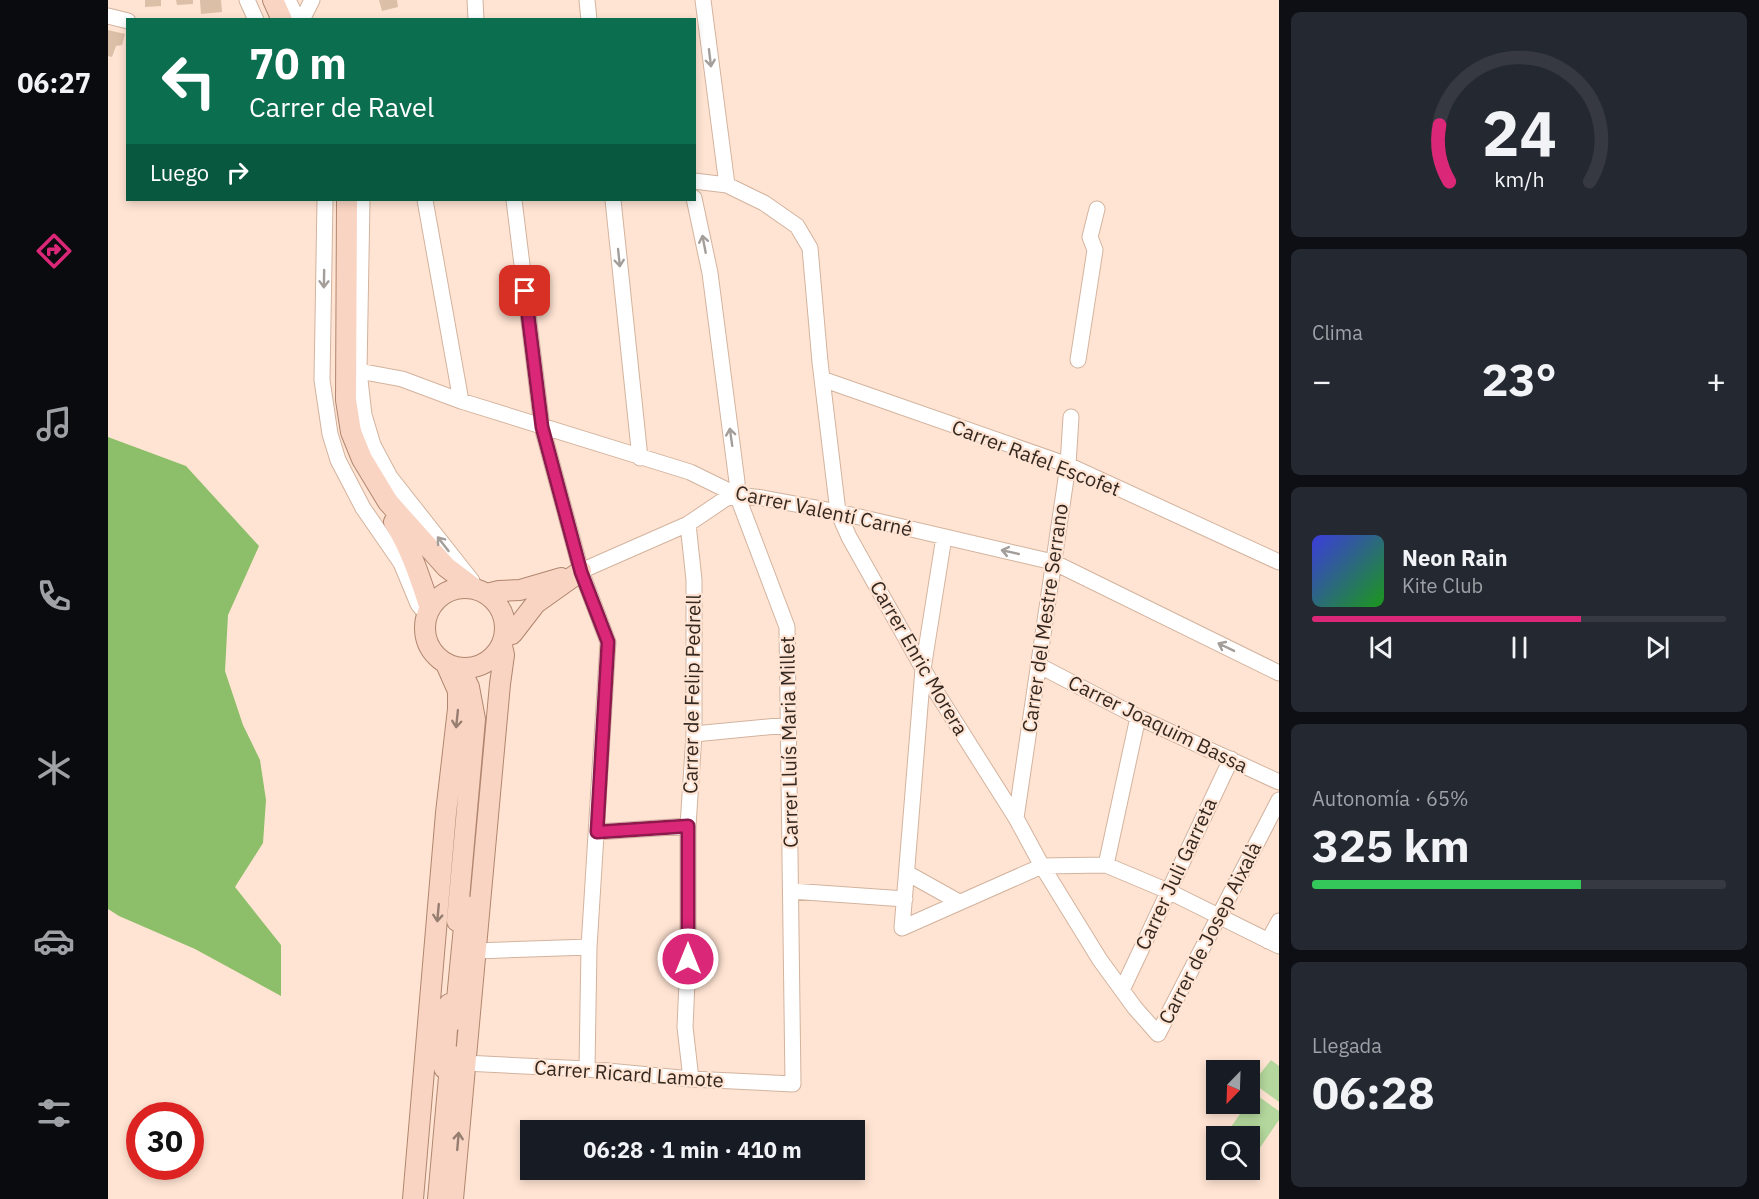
<!DOCTYPE html>
<html lang="es">
<head>
<meta charset="utf-8">
<style>
	:root { --surface:#171b24; --page:#242831; --text:#f1f3f6; --muted:#9ea1a6; --line:#363941; --accent:#db2777 }
	body { margin:0; font-family:"IBM Plex Sans",sans-serif; background:var(--page); color:var(--text); height:100vh; display:flex; flex-direction:column; font-size:22px; white-space:nowrap }
	* { box-sizing:border-box; margin:0 }
	p { font-size:20px; color:var(--muted) }
	.icon { flex:none; width:33px; height:33px; fill:none; stroke:currentColor; stroke-width:2; stroke-linecap:round; stroke-linejoin:round }
	.map { position:relative; flex:1; overflow:hidden }
	.panel { display:flex; flex-direction:column; gap:12px; padding:12px; background:#0d0f14; width:480px }
	.panel>* { flex:none }
	.top-card { position:absolute; left:18px; top:18px; width:570px; height:183px; border-radius:0px; box-shadow:0 3px 9px #0003; background:#0b6e4f; color:#fff; overflow:hidden }
	.needle { width:39px; rotate:203deg }
	.buttons { position:absolute; left:1098px; top:1060px; display:grid; gap:12px }
	.buttons a { display:grid; place-items:center; width:54px; height:54px; border-radius:0px; background:var(--surface); box-shadow:0 3px 9px #0003; font-size:30px }
	.speed { position:absolute; left:18px; top:1102px; display:flex; gap:12px; font-size:30px; font-weight:700; text-align:center }
	.speed>* { display:grid; place-content:center; width:78px; height:78px; border-radius:50%; background:var(--surface); box-shadow:0 3px 9px #0003; line-height:1 }
	.speed .limit { border:9px solid #d22; background:#fff; color:#111 }
	.pin { position:absolute; display:grid; place-items:center; width:51px; height:51px; color:#fff; margin:-26px; border-radius:12px; box-shadow:0 3px 9px #0006 }
	.me { position:absolute; width:66px; margin:-33px; rotate:0deg; stroke-linejoin:round; filter:drop-shadow(0 0 4px #0008) }
	.turn { display:flex; align-items:center; gap:21px; height:126px; padding:0 24px; font-size:27px }
	.turn .icon { width:78px; height:78px; stroke-width:2.5 }
	.turn b { display:block; font-size:42px; line-height:51px }
	.then { display:flex; align-items:center; height:57px; padding:0 24px; background:#0003; gap:12px; font-size:22px }
	.big { font-size:45px; font-weight:800; line-height:1.1 }
	.panel .tile { flex:1; display:flex; flex-direction:column; justify-content:center; gap:9px; min-width:0; padding:0 21px; border-radius:9px; background:var(--page) }
	.panel .dial { align-items:center; gap:0 }
	.dial svg { height:156px; overflow:visible; fill:none; stroke:var(--line); stroke-width:7; stroke-linecap:round; text-anchor:middle }
	.dial text { fill:var(--text); stroke:none }
	.song { display:flex; align-items:center; gap:18px }
	.cover { width:72px; height:72px; border-radius:9px; background:linear-gradient(135deg,hsl(240 70% 55%),hsl(120 70% 35%)) }
	.played { height:6px; border-radius:3px; background:linear-gradient(90deg,var(--accent) 65%,var(--line) 65%) }
	.keys { display:flex; justify-content:space-around; direction:ltr }
	.heat { display:flex; justify-content:space-between; align-items:center; font-size:33px; direction:ltr }
	.charge { height:9px; border-radius:4px; background:linear-gradient(90deg,#34c759 65%,var(--line) 0) }
	.trip { position:absolute; left:412px; top:1120px; width:345px; height:60px; border-radius:0px; background:var(--surface); box-shadow:0 3px 9px #0003; font-weight:800; line-height:60px; text-align:center }
	main { display:flex; flex:1; min-height:0 }
	.tab-bar { display:flex; flex-direction:column; width:108px; justify-content:space-around; align-items:center; background:#090b0e; color:var(--muted) }
	.tab-bar .icon { width:42px; height:42px }
	.tab-bar .on { color:var(--accent) }
	.tab-bar b { font-size:27px; color:var(--text) }
	.map>svg:first-child { display:block }
	.green { fill:#b3d79c }
	.forest { fill:#8dbe69 }
	.building { fill:#dcbfa7 }
	.lines { fill:none; stroke-linecap:round; stroke-linejoin:round }
	.minor-casing { stroke:#d3b39e; stroke-width:17 }
	.major-casing { stroke:#b1866f; stroke-width:22 }
	.minor { stroke:#fff; stroke-width:15 }
	.major { stroke:#f9d4c2; stroke-width:20 }
	.oneway { stroke:#a49e9b }
	.oneway2 { stroke:#967e71 }
	.route-casing { stroke:#8e194d; stroke-width:15 }
	.route { stroke:#db2777; stroke-width:10 }
	.labels { text-anchor:middle; stroke-width:4.5; stroke-linejoin:round; paint-order:stroke }
	.street-label { font-size:20px; fill:#342820; stroke:#ffe4d3 }
</style>
</head>
<body>
<main>
<nav class="tab-bar">
<b>06:27</b>
<svg class="icon on" aria-label="directions" viewBox="0 0 24 24"><path d="M12 3l9 9-9 9-9-9zM9 14v-3h6M13 9l2 2-2 2"/></svg>
<svg class="icon" aria-label="music" viewBox="0 0 24 24"><path d="M9 18V5l10-2v13"/><circle cx="6" cy="18" r="3"/><circle cx="16" cy="16" r="3"/></svg>
<svg class="icon" aria-label="phone" viewBox="0 0 24 24"><path d="M5 4h4l2 5-3 2q2 4 5 5l2-3 5 2v4C11 20 4 13 5 4z"/></svg>
<svg class="icon" aria-label="climate" viewBox="0 0 24 24"><path d="M12 3v18M4 7l16 10M4 17L20 7"/></svg>
<svg class="icon" aria-label="car" viewBox="0 0 24 24"><path d="M5 17H2v-5l4-1 3-4h7l3 4 3 1v5h-3M9 17h6M6 11h13"/><circle cx="7" cy="17" r="2"/><circle cx="17" cy="17" r="2"/></svg>
<svg class="icon" aria-label="filters" viewBox="0 0 24 24"><path d="M4 7h16M4 17h16"/><circle cx="9" cy="7" r="2"/><circle cx="15" cy="17" r="2"/></svg>
</nav>
<div class="map">
<svg width="1171" height="1199" viewBox="0 0 1171 1199">
	<rect width="100%" height="100%" fill="#ffe4d3"/>
	<path class="green" d="M 1163,1060 L 1171,1066 L 1171,1102 L 1145,1083 Z
		M 1147,1094 L 1171,1111 L 1171,1120 L 1142,1162 L 1142,1137 L 1116,1137 L 1139,1104 L 1142,1104 Z"/>
	<path class="forest" d="M 0,437 L 78,466 L 151,546 L 120,615 L 117,671 L 135,725 L 152,760 L 158,800 L 155,843 L 127,887 L 173,945 L 173,996 L 87,949 L 11,916 L 0,909 Z"/>
	<path class="building" d="M 37,0 L 53,0 L 53,6 L 37,7 Z
		M 68,0 L 85,0 L 85,4 L 69,5 Z
		M 92,0 L 113,0 L 114,12 L 93,14 Z
		M 271,0 L 289,0 L 290,7 L 274,11 Z
		M 0,30 L 17,34 L 14,45 L 8,46 L 4,57 L 0,56 Z"/>
	<g class="lines">
		<defs>
			<path id="minor" d="M 139,0 L 148,20
				M 367,0 L 368,20
				M 479,0 L 481,20
				M 595,0 L 619,185
				M 181,2 L 190,20
				M 0,16 L 20,21
				M 194,20 L 204,0
				M 586,181 L 619,185 L 656,203 L 689,226 L 702,248 L 712,362 L 730,512 L 741,537 L 827,690 L 908,818 L 934,866 L 992,960 L 1027,1008 L 1050,1034 L 1171,800
				M 217,200 L 214,380 L 222,434 L 230,460 L 255,508 L 293,563 L 310,604 L 319,615
				M 254,200 L 251,371 L 256,415 L 265,445 L 282,477 L 364,581
				M 317,200 L 353,401
				M 406,200 L 434,427 L 473,571 L 500,642 L 481,947 L 479,1069
				M 505,200 L 532,458
				M 970,360 L 987,250 L 982,237 L 989,209
				M 251,371 L 294,379 L 353,401 L 582,472 L 629,495 L 655,498 L 730,512 L 945,562 L 1171,673
				M 714,379 L 960,465 L 1171,562
				M 580,524 L 586,580 L 586,734 L 580,826 L 580,959 L 577,1027 L 583,1079
				M 836,537 L 815,669 L 794,928 L 934,866 L 998,865 L 1060,891 L 1171,946
				M 473,571 L 580,524 L 617,499 L 629,495
				M 930,665 L 1030,717 L 1171,782
				M 586,734 L 680,725
				M 908,818 L 960,465 L 963,417
				M 489,832 L 580,826
				M 998,865 L 1030,717
				M 799,873 L 851,902
				M 683,891 L 797,899
				M 1160,941 L 1171,921
				M 368,951 L 481,947
				M 1014,990 L 1123,759
				M 356,1063 L 479,1069 L 583,1079 L 685,1084 L 679,627 L 629,495 L 629,482 L 602,273 L 586,198"/>
			<path id="major" d="M 165,0 L 174,20
				M 239,200 L 238,400 L 243,432 L 254,459 L 280,502 L 338,567 L 367,589
				M 286,522 C 303,549 312,578 322,608
				M317 628a40 40 0 1 1 80 0a40 40 0 1 1-80 0Z
				M 379,594 L 391,591 L 412,590 L 453,578
				M 397,635 L 404,634 L 428,603 L 473,571
				M 349,921 L 367,719 L 361,687 L 356,677
				M 347,1020 L 358,906
				M 336,1068 L 341,1004
				M 305,1199 L 338,813 L 350,709 L 350,691 L 338,664
				M 330,1199 L 343,1055
				M 345,1199 L 392,684 L 396,655 L 394,646"/>
		</defs>
		<use href="#minor" class="minor-casing"/>
		<use href="#major" class="major-casing"/>
		<use href="#minor" class="minor"/>
		<use href="#major" class="major"/>
	</g>
	<defs><path id="oneway-shaft" d="M-6 0H5M1.5-3L5.5 0L1.5 3" fill="none" stroke-width="1.6" stroke-linecap="round" stroke-linejoin="round" transform="scale(1.5)"/></defs>
	<g class="oneway">
		<use href="#oneway-shaft" transform="translate(602 58) rotate(83)"/>
		<use href="#oneway-shaft" transform="translate(596 244) rotate(-101)"/>
		<use href="#oneway-shaft" transform="translate(511 258) rotate(84)"/>
		<use href="#oneway-shaft" transform="translate(216 279) rotate(91)"/>
		<use href="#oneway-shaft" transform="translate(623 437) rotate(-98)"/>
		<use href="#oneway-shaft" transform="translate(335 544) rotate(-128)"/>
		<use href="#oneway-shaft" transform="translate(902 552) rotate(-167)"/>
		<use href="#oneway-shaft" transform="translate(1118 647) rotate(-154)"/>
	</g>
	<g class="oneway2">
		<use href="#oneway-shaft" transform="translate(349 719) rotate(96)"/>
		<use href="#oneway-shaft" transform="translate(330 913) rotate(95)"/>
		<use href="#oneway-shaft" transform="translate(350 1141) rotate(-85)"/>
	</g>
	<g class="lines">
		<defs>
			<path id="route" d="M 417,291 L 434,427 L 473,572 L 500,642 L 489,832 L 580,826 L 580,959"/>
		</defs>
		<use href="#route" class="route-casing"/>
		<use href="#route" class="route"/>
	</g>
	<g class="labels">
		<g class="street-label">
			<text transform="translate(928 458) rotate(21)" y="7">Carrer Rafel Escofet</text>
			<text transform="translate(716 511) rotate(12)" y="7">Carrer Valentí Carné</text>
			<text transform="translate(937 618) rotate(-82)" y="7">Carrer del Mestre Serrano</text>
			<text transform="translate(811 658) rotate(60)" y="7">Carrer Enric Morera</text>
			<text transform="translate(584 694) rotate(-89)" y="7">Carrer de Felip Pedrell</text>
			<text transform="translate(1050 724) rotate(26)" y="7">Carrer Joaquim Bassa</text>
			<text transform="translate(681 742) rotate(-91)" y="7">Carrer Lluís Maria Millet</text>
			<text transform="translate(1068 874) rotate(-65)" y="7">Carrer Juli Garreta</text>
			<text transform="translate(1102 933) rotate(-63)" y="7">Carrer de Josep Aixalà</text>
			<text transform="translate(521 1074) rotate(4)" y="7">Carrer Ricard Lamote</text>
		</g>
	</g>
</svg>
<div class="buttons">
<a><svg class="needle" viewBox="-14 -14 28 28"><path d="M0-13l5 13h-10z" fill="#e53935"/><path d="M0 13l5-13h-10z" fill="#9ea1a6"/></svg></a>
<a><svg class="icon" aria-label="search" viewBox="0 0 24 24"><circle cx="10" cy="10" r="6"/><path d="M15 15l6 6"/></svg></a>
</div>
<div class="speed"><div class="limit">30</div></div>
<div class="pin" style="left:417px;top:291px;background:#d93025"><svg class="icon" aria-label="arrive" viewBox="0 0 24 24"><path d="M6 21V4h12l-3 4 3 4H6"/></svg></div>
<svg class="me" style="left:580px;top:959px" viewBox="-20 -20 40 40"><circle r="17" fill="#db2777" stroke="#fff" stroke-width="3"/><path d="M0-11L8 9 0 5-8 9z" fill="#fff"/></svg>
<div class="trip">06:28 · 1 min · 410 m</div>
<div class="top-card">
<div class="turn"><svg class="icon" aria-label="left" viewBox="0 0 24 24"><path d="M17 20v-9H6M10 6l-5 5 5 5"/></svg><div><b>70 m</b>Carrer de Ravel</div></div>
<div class="then">Luego<svg class="icon" aria-label="right" viewBox="0 0 24 24"><path d="M7 20v-9h11M14 6l5 5-5 5"/></svg></div>
</div>
</div>
<section class="panel">
<div class="tile dial"><svg viewBox="0 0 100 80">
<path d="M14 69A42 42 0 1 1 86 69"/>
<path d="M14 69A42 42 0 0 1 9 40" stroke="#db2777"/>
<text x="50" y="56" font-size="32" font-weight="700">24</text>
<text x="50" y="72" font-size="11">km/h</text>
</svg></div>
<div class="tile"><p>Clima</p>
<div class="heat"><a>−</a><b class="big">23°</b><a>+</a></div>
</div>
<div class="tile">
<div class="song"><i class="cover"></i><div><b>Neon Rain</b><p>Kite Club</p></div></div>
<div class="played"></div>
<div class="keys"><svg class="icon" aria-label="previous" viewBox="0 0 24 24"><path d="M18 5L8 12l10 7zM5 5v14"/></svg><svg class="icon" aria-label="pause" viewBox="0 0 24 24"><path d="M8 5v14M16 5v14"/></svg><svg class="icon" aria-label="next" viewBox="0 0 24 24"><path d="M6 5l10 7-10 7zM19 5v14"/></svg></div>
</div>
<div class="tile"><p>Autonomía · 65%</p><b class="big">325 km</b><div class="charge"></div></div>
<div class="tile"><p>Llegada</p><b class="big">06:28</b></div>
</section>
</main>
</body>
</html>
